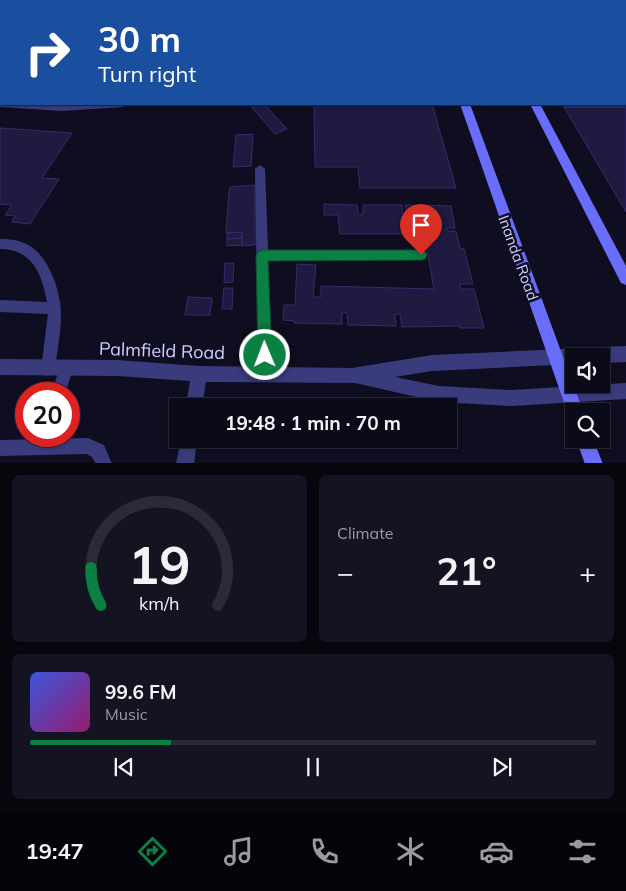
<!DOCTYPE html>
<html lang="en">
<head>
<meta charset="utf-8">
<style>
	:root { --surface:#0b0a18; --page:#141321; --text:#f1f3f6; --muted:#9a9aa2; --line:#2b2b37; --accent:#0b8043 }
	body { margin:0; font-family:Mulish,sans-serif; background:var(--page); color:var(--text); height:100vh; display:flex; flex-direction:column; font-size:19px; white-space:nowrap }
	* { box-sizing:border-box; margin:0 }
	p { font-size:16px; color:var(--muted) }
	.icon { flex:none; width:28px; height:28px; fill:none; stroke:currentColor; stroke-width:2; stroke-linecap:round; stroke-linejoin:round }
	.map { position:relative; height:463px; overflow:hidden }
	.details { display:flex; flex-direction:column; gap:12px; padding:12px; background:#06060d; flex:1 }
	.details>* { flex:none }
	.top-card { position:absolute; left:0px; top:0px; width:626px; height:105px; box-shadow:0 1px 4px #0004,0 0 0 1px var(--line); background:#1a4fa0; color:#fff; overflow:hidden }
	.tools { position:absolute; left:565px; top:348px; display:grid; gap:10px }
	.tools a { display:grid; place-items:center; width:45px; height:45px; border-radius:0px; background:var(--surface); box-shadow:0 1px 4px #0004,0 0 0 1px var(--line); font-size:25px }
	.speed { position:absolute; left:15px; top:382px; display:flex; gap:10px; font-size:25px; font-weight:700; text-align:center }
	.speed>* { display:grid; place-content:center; width:65px; height:65px; border-radius:50%; background:var(--surface); box-shadow:0 1px 4px #0004,0 0 0 1px var(--line); line-height:1 }
	.speed .limit { border:8px solid #d22; background:#fff; color:#111 }
	.pin { position:absolute; display:grid; place-items:center; width:42px; height:42px; color:#fff; margin:-51px -21px; border-radius:50% 50% 50% 0; rotate:-45deg; box-shadow:0 0 5px #0007 }
	.pin .icon { rotate:45deg }
	.me { position:absolute; width:55px; margin:-28px; rotate:359deg; stroke-linejoin:round; filter:drop-shadow(0 0 4px #0008) }
	.turn { display:flex; align-items:center; gap:18px; height:105px; padding:0 15px; font-size:22px }
	.turn .icon { width:65px; height:65px; stroke-width:2.5 }
	.turn b { display:block; font-size:35px; line-height:42px }
	.big { font-size:38px; font-weight:700; line-height:1.1 }
	.details .tile { flex:1; display:flex; flex-direction:column; justify-content:center; gap:8px; min-width:0; padding:0 18px; border-radius:8px; background:var(--page) }
	.details .dial { align-items:center; gap:0 }
	.dial svg { height:130px; overflow:visible; fill:none; stroke:var(--line); stroke-width:7; stroke-linecap:round; text-anchor:middle }
	.dial text { fill:var(--text); stroke:none }
	.song { display:flex; align-items:center; gap:15px }
	.cover { width:60px; height:60px; border-radius:8px; background:linear-gradient(135deg,hsl(230 70% 55%),hsl(320 70% 35%)) }
	.played { height:5px; border-radius:2px; background:linear-gradient(90deg,var(--accent) 25%,var(--line) 25%) }
	.keys { display:flex; justify-content:space-around; direction:ltr }
	.heat { display:flex; justify-content:space-between; align-items:center; font-size:28px; direction:ltr }
	.details .tiles { flex:1; display:grid; gap:12px; grid-template-columns:1fr 1fr }
	.tile:last-child { grid-column:span 2 }
	.trip { position:absolute; left:169px; top:398px; width:288px; height:50px; border-radius:0px; background:var(--surface); box-shadow:0 1px 4px #0004,0 0 0 1px var(--line); font-weight:700; line-height:50px; text-align:center }
	.dock { display:flex; height:80px; justify-content:space-around; align-items:center; background:#04040a; color:var(--muted) }
	.dock .icon { width:35px; height:35px }
	.dock .active { color:var(--accent) }
	.dock b { font-size:22px; color:var(--text) }
	.map>svg:first-child { display:block }
	.building { fill:#1f1a40; stroke:#352d6b }
	.lines { fill:none; stroke-linecap:round; stroke-linejoin:round }
	.lane { fill:#3a3b7d; fill-rule:evenodd }
	.street { fill:#3a3b7d; fill-rule:evenodd }
	.secondary { fill:#686dfa; fill-rule:evenodd }
	.route { fill:#0b8043; stroke:#07532c }
	.labels { text-anchor:middle; stroke-width:5; stroke-linejoin:round; paint-order:stroke }
	.street-label { font-size:15px; fill:#d0cefd; stroke:#0f0d20 }
	.near-street-label { font-size:18px; fill:#d0cefd; stroke:#0f0d20 }
</style>
</head>
<body>
<div class="map">
<svg width="626" height="464" viewBox="0 0 626 464">
	<rect width="100%" height="100%" fill="#0f0d20"/>
	<path class="building" d="M 144,0 L 244,0 L 143,1 Z
		M 342,0 L 404,0 L 404,1 L 342,1 Z
		M 502,0 L 582,0 L 583,1 L 503,1 Z
		M 625,51 L 626,107 L 564,107 L 562,104 L 625,104 Z
		M 249,104 L 264,104 L 287,129 L 275,134 Z
		M 314,104 L 432,104 L 456,188 L 360,188 L 358,167 L 315,167 Z
		M 564,107 L 626,107 L 626,212 Z
		M 0,128 L 72,133 L 42,178 L 59,179 L 30,224 L 12,222 L 15,216 L 5,215 L 12,205 L 0,204 Z
		M 253,134 L 251,166 L 233,167 L 236,135 Z
		M 255,185 L 255,245 L 242,246 L 242,232 L 226,233 L 229,192 L 230,187 Z
		M 324,204 L 357,205 L 358,214 L 363,214 L 363,205 L 402,205 L 403,214 L 407,214 L 405,205 L 451,206 L 455,228 L 447,228 L 448,231 L 456,231 L 460,248 L 464,249 L 473,284 L 460,284 L 461,289 L 474,289 L 484,328 L 460,328 L 459,326 L 402,327 L 400,314 L 395,314 L 396,326 L 348,325 L 347,313 L 342,312 L 342,324 L 294,323 L 294,321 L 283,320 L 284,305 L 295,305 L 297,264 L 316,265 L 313,297 L 321,297 L 321,286 L 434,289 L 424,234 L 340,234 L 338,215 L 324,215 Z
		M 242,232 L 242,238 L 227,239 L 227,233 Z
		M 242,238 L 242,245 L 227,246 L 227,239 Z
		M 225,263 L 234,263 L 233,282 L 224,283 Z
		M 224,288 L 233,288 L 232,309 L 222,309 Z
		M 188,297 L 212,298 L 210,315 L 185,315 Z"/>
	<g class="lines">
		<path class="lane" d="M 253,0 L 259,0 L 259,1 L 253,1 Z
			M 625,46 L 626,46 L 626,50 L 625,50 Z
			M 260,165 L 265,169 L 268,250 L 421,250 L 425,251 L 427,255 L 425,259 L 421,260 L 268,260 L 272,374 L 270,379 L 265,381 L 260,379 L 258,374 L 255,169 Z
			M 0,239 C 10,239 21,240 30,246 C 50,259 61,292 61,315 C 61,333 57,351 55,369 L 53,374 L 48,376 L 43,374 L 41,369 L 48,314 L 0,312 L 0,300 L 47,302 C 42,274 32,249 0,249 Z
			M 66,362 L 71,364 L 73,369 L 65,394 L 51,394 L 61,364 Z
			M 88,438 L 104,445 L 112,464 L 96,464 L 92,457 L 87,454 L 0,456 L 0,440 Z"/>
		<path class="street" d="M 279,0 L 287,0 L 287,1 L 280,1 Z
			M 0,101 L 1,104 L 128,104 L 123,107 L 62,111 L 0,107 Z
			M 626,346 L 626,362 L 601,363 L 601,356 L 574,356 L 574,364 L 432,371 L 395,377 L 439,386 L 512,390 L 626,383 L 626,399 L 512,406 L 439,402 L 355,383 L 206,382 L 202,406 L 186,406 L 190,381 L 117,376 L 0,375 L 0,359 L 117,360 L 199,366 L 352,368 L 432,355 Z
			M 181,439 L 197,439 L 194,464 L 176,464 Z"/>
		<path class="secondary" d="M 433,0 L 441,0 L 441,1 L 434,1 Z
			M 477,0 L 485,0 L 486,1 L 478,1 Z
			M 460,104 L 470,104 L 583,411 L 574,411 L 574,419 L 569,417 L 567,411 Z
			M 530,104 L 540,104 L 626,266 L 626,285 L 621,283 Z
			M 576,439 L 593,439 L 603,464 L 585,464 Z"/>
	</g>
	<path class="route" d="M 262,250 L 421,250 L 425,251 L 427,255 L 425,259 L 421,260 L 268,261 L 272,355 L 270,360 L 265,362 L 260,360 L 258,355 L 256,256 L 258,252 Z"/>
	<g class="labels">
		<g class="street-label">
			<text transform="translate(518 258) rotate(70)" y="5">Inanda Road</text>
		</g>
		<g class="near-street-label">
			<text transform="translate(162 351) rotate(2)" y="6">Palmfield Road</text>
		</g>
	</g>
</svg>
<div class="tools">
<a><svg class="icon" aria-label="sound" viewBox="0 0 24 24"><path d="M4 9h4l5-4v14l-5-4H4zM17 9q2 3 0 6"/></svg></a>
<a><svg class="icon" aria-label="search" viewBox="0 0 24 24"><circle cx="10" cy="10" r="6"/><path d="M15 15l6 6"/></svg></a>
</div>
<div class="speed"><div class="limit">20</div></div>
<div class="pin" style="left:421px;top:255px;background:#d93025"><svg class="icon" aria-label="arrive" viewBox="0 0 24 24"><path d="M6 21V4h12l-3 4 3 4H6"/></svg></div>
<svg class="me" style="left:265px;top:355px" viewBox="-20 -20 40 40"><circle r="17" fill="#0b8043" stroke="#fff" stroke-width="3"/><path d="M0-11L8 9 0 5-8 9z" fill="#fff"/></svg>
<div class="trip">19:48 · 1 min · 70 m</div>
<div class="top-card">
<div class="turn"><svg class="icon" aria-label="right" viewBox="0 0 24 24"><path d="M7 20v-9h11M14 6l5 5-5 5"/></svg><div><b>30 m</b>Turn right</div></div>
</div>
</div>
<section class="details">
<div class="tiles">
<div class="tile dial"><svg viewBox="0 0 100 80">
<path d="M14 69A42 42 0 1 1 86 69"/>
<path d="M14 69A42 42 0 0 1 8 46" stroke="#0b8043"/>
<text x="50" y="56" font-size="32" font-weight="700">19</text>
<text x="50" y="72" font-size="11">km/h</text>
</svg></div>
<div class="tile"><p>Climate</p>
<div class="heat"><a>−</a><b class="big">21°</b><a>+</a></div>
</div>
<div class="tile">
<div class="song"><i class="cover"></i><div><b>99.6 FM</b><p>Music</p></div></div>
<div class="played"></div>
<div class="keys"><svg class="icon" aria-label="previous" viewBox="0 0 24 24"><path d="M18 5L8 12l10 7zM5 5v14"/></svg><svg class="icon" aria-label="pause" viewBox="0 0 24 24"><path d="M8 5v14M16 5v14"/></svg><svg class="icon" aria-label="next" viewBox="0 0 24 24"><path d="M6 5l10 7-10 7zM19 5v14"/></svg></div>
</div>
</div>
</section>
<nav class="dock">
<b>19:47</b>
<svg class="icon active" aria-label="directions" viewBox="0 0 24 24"><path d="M12 3l9 9-9 9-9-9zM9 14v-3h6M13 9l2 2-2 2"/></svg>
<svg class="icon" aria-label="music" viewBox="0 0 24 24"><path d="M9 18V5l10-2v13"/><circle cx="6" cy="18" r="3"/><circle cx="16" cy="16" r="3"/></svg>
<svg class="icon" aria-label="phone" viewBox="0 0 24 24"><path d="M5 4h4l2 5-3 2q2 4 5 5l2-3 5 2v4C11 20 4 13 5 4z"/></svg>
<svg class="icon" aria-label="climate" viewBox="0 0 24 24"><path d="M12 3v18M4 7l16 10M4 17L20 7"/></svg>
<svg class="icon" aria-label="car" viewBox="0 0 24 24"><path d="M5 17H2v-5l4-1 3-4h7l3 4 3 1v5h-3M9 17h6M6 11h13"/><circle cx="7" cy="17" r="2"/><circle cx="17" cy="17" r="2"/></svg>
<svg class="icon" aria-label="filters" viewBox="0 0 24 24"><path d="M4 7h16M4 17h16"/><circle cx="9" cy="7" r="2"/><circle cx="15" cy="17" r="2"/></svg>
</nav>
</body>
</html>
